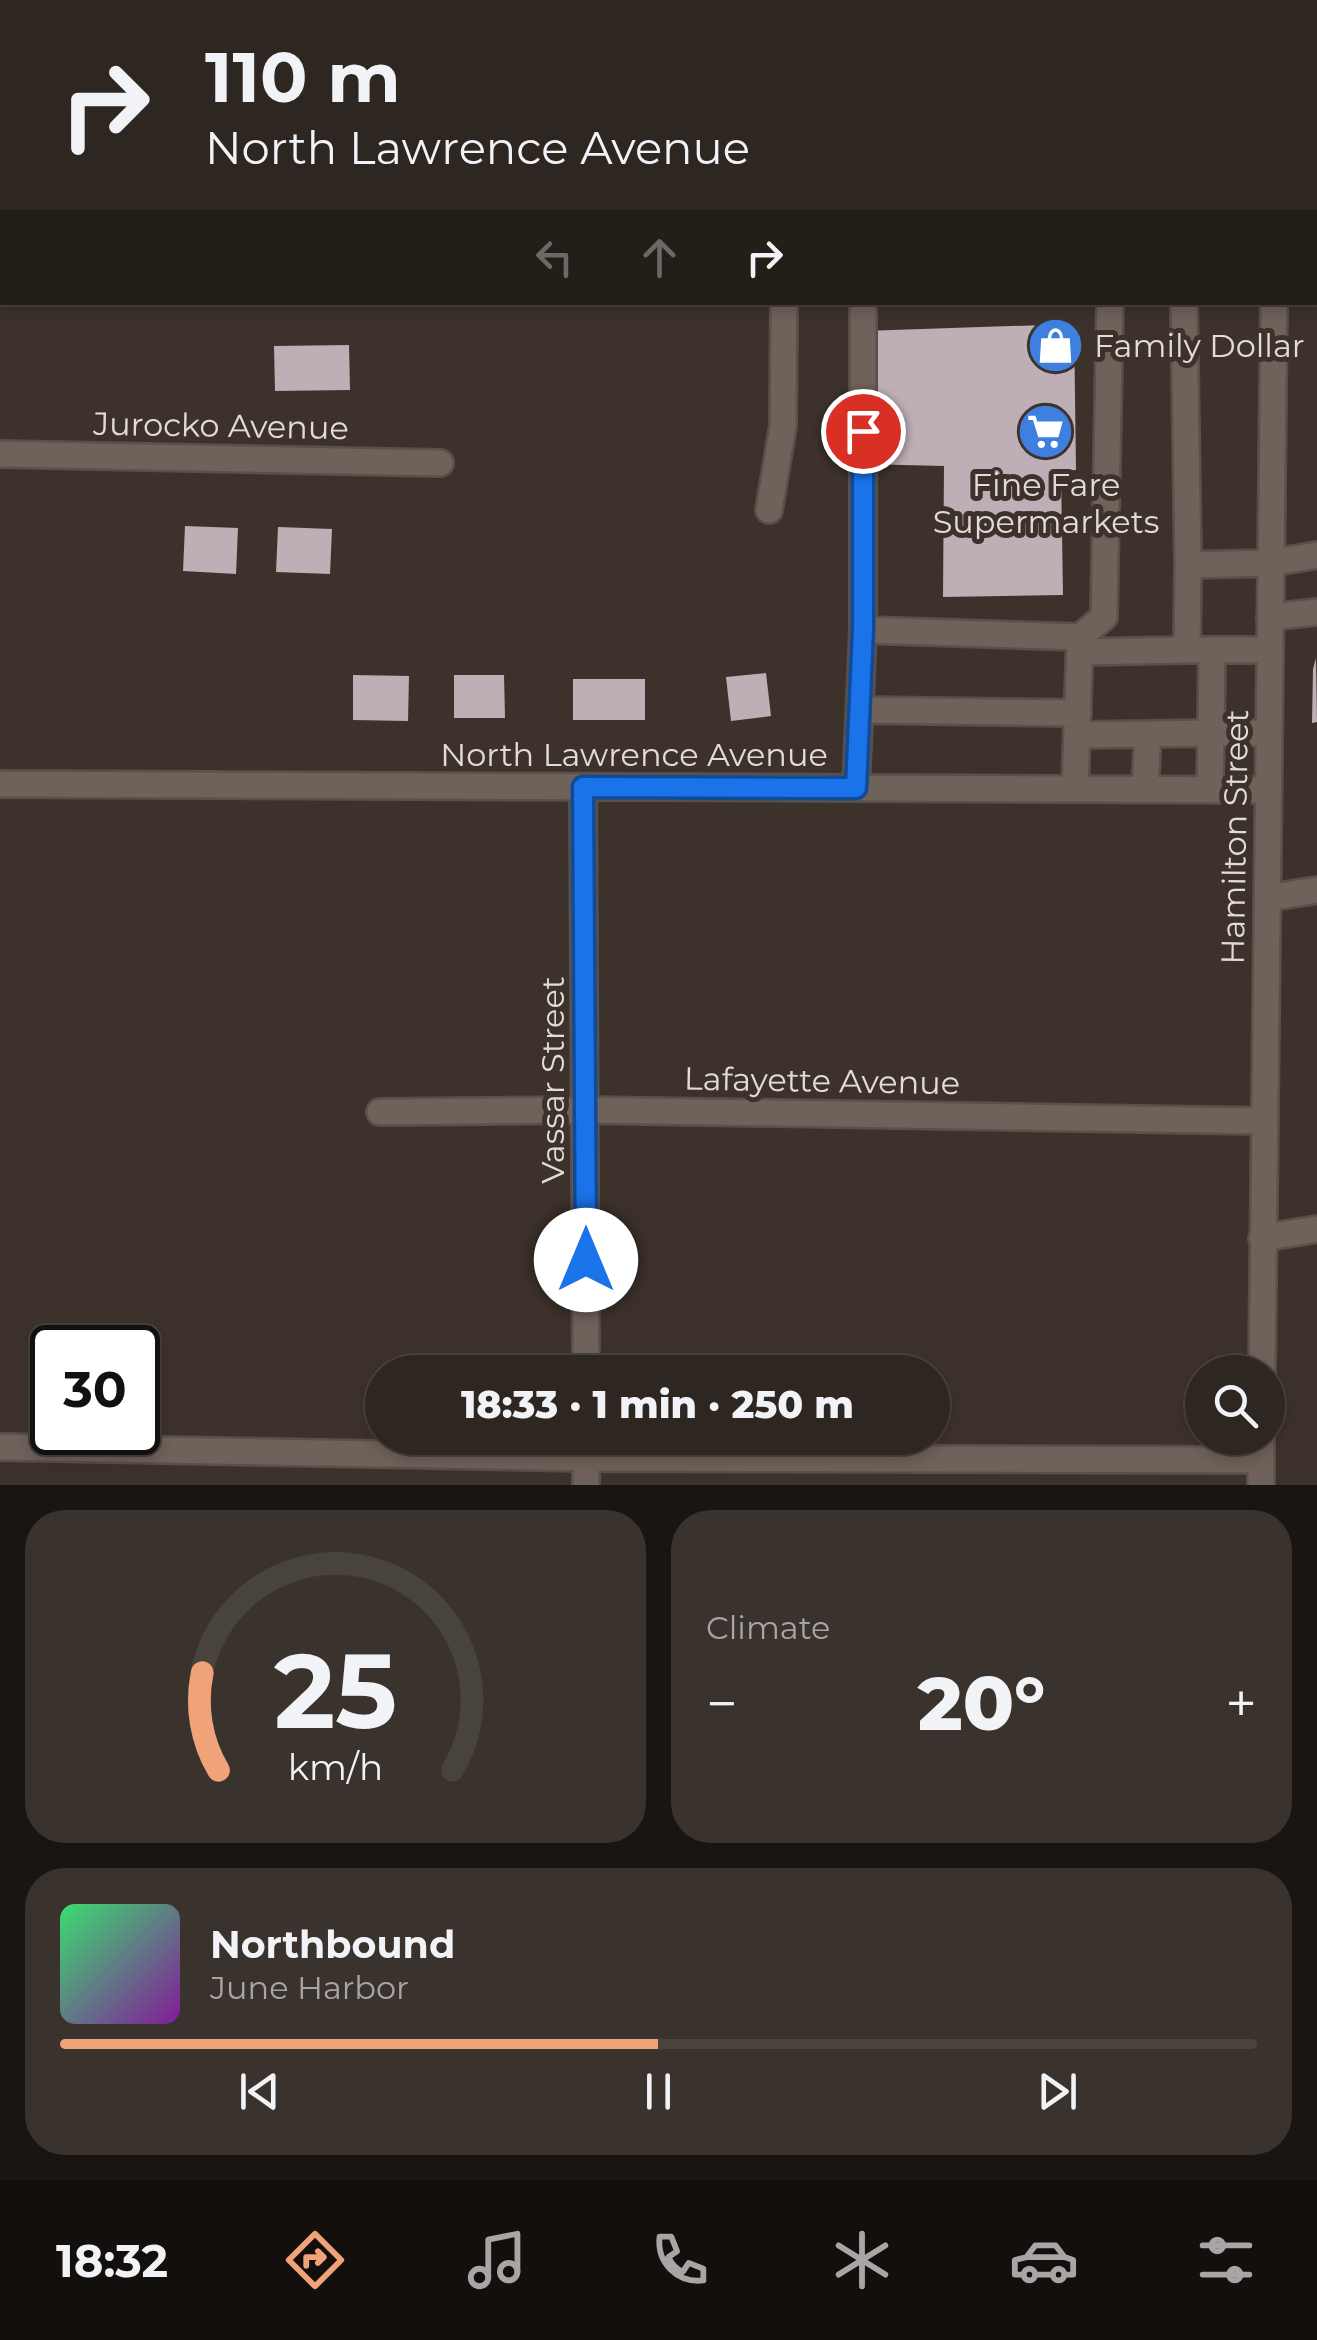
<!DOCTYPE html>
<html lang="en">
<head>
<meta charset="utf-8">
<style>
	:root { --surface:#2e2620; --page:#3a322d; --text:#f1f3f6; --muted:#a7a5a5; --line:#49433e; --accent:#f0a279 }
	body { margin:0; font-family:Montserrat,sans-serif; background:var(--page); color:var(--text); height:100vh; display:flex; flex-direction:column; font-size:38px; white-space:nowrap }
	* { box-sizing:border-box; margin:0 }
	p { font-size:32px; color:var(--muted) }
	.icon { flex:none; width:55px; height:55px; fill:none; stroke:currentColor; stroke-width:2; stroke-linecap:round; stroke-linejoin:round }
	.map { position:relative; height:1485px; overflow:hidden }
	.sheet { display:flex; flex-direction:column; gap:25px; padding:25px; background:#191512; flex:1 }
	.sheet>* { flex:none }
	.hud { position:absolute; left:0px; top:0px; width:1318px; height:305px; box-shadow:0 5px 15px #0003,0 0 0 2px var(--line); background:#2e2620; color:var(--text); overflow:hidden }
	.tools { position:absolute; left:1185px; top:1355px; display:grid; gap:20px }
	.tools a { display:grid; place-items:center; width:100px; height:100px; border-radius:50%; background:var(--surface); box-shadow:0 5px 15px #0003,0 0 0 2px var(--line); font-size:50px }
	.speed { position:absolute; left:30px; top:1325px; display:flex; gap:20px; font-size:50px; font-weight:700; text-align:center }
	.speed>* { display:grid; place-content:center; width:130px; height:130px; border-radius:50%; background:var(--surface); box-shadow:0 5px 15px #0003,0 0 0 2px var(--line); line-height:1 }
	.speed .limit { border:5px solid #111; border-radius:15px; background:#fff; color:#111 }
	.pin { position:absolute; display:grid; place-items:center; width:85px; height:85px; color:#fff; margin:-42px; border:5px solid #fff; border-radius:50%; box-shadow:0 2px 10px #0007 }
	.me { position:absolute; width:110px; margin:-55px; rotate:0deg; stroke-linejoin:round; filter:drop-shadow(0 0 8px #0008) }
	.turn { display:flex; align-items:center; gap:35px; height:210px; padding:0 40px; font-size:45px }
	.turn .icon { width:130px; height:130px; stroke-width:2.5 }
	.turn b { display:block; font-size:70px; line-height:85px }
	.lanes { display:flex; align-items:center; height:95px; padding:0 40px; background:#0003; justify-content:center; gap:50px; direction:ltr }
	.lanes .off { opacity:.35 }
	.big { font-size:75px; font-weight:800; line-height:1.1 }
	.sheet .widget { flex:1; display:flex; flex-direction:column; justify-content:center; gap:15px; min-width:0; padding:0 35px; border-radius:40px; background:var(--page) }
	.sheet .dial { align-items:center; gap:0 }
	.dial svg { height:260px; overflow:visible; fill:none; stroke:var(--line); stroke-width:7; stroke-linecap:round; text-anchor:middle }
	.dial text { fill:var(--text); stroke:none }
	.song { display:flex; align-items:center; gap:30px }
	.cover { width:120px; height:120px; border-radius:15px; background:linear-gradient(135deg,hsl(140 70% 55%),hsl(290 70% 35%)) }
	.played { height:10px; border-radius:5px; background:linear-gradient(90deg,var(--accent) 50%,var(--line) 50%) }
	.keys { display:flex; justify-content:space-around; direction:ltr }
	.heat { display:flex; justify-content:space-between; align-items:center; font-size:55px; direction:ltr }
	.sheet .tiles { flex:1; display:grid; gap:25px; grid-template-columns:1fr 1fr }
	.widget:last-child { grid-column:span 2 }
	.trip { position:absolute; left:365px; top:1355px; width:585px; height:100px; border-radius:50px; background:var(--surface); box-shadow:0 5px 15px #0003,0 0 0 2px var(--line); font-weight:800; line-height:100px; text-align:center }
	.tabs { display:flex; height:160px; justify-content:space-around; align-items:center; background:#120f0d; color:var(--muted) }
	.tabs .icon { width:70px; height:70px }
	.tabs .on { color:var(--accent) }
	.tabs b { font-size:45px; color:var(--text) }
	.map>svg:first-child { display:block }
	.building { fill:#beaeb6 }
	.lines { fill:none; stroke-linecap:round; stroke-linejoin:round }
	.minor-casing { stroke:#59504a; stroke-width:30 }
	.minor { stroke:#6f625a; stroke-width:25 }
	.route-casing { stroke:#114b97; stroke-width:25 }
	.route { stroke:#1a73e8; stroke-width:18 }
	.labels { text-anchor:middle; stroke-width:10; stroke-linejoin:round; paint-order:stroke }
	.poi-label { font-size:32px; fill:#e3dbd7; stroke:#3d322b; text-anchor:start }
	.street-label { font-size:32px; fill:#e3dbd7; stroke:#3d322b }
</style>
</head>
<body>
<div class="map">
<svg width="1317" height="1485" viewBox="0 0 1317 1485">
	<rect width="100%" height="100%" fill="#3d322b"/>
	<path class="building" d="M 1074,324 L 1076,470 L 1061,471 L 1063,595 L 943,597 L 944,466 L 863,464 L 863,331 Z
		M 349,345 L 350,390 L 275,391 L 274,346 Z
		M 185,526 L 238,528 L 236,574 L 183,571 Z
		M 278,527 L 332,529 L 330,574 L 276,572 Z
		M 1316,658 L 1317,722 L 1312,723 L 1313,669 Z
		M 766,673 L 771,716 L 731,721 L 726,677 Z
		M 353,675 L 409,676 L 408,721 L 353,720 Z
		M 454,675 L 504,675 L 505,718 L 454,718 Z
		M 573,679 L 645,679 L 645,720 L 573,720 Z"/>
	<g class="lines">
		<defs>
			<path id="minor" d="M 600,0 L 600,2
				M 1275,0 L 1275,2
				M 1315,13 L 1317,12
				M 0,118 L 2,118
				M 1315,213 L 1317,213
				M 1184,302 L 1188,565 L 1271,563 L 1317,555
				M 0,454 L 440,463
				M 769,510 L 783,426 L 784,302
				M 1188,565 L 1187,650 L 1270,650
				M 1270,617 L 1317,612
				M 863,630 L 863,302
				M 1080,637 L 1104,617 L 1110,302
				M 1212,650 L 1211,733 L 1269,733
				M 1080,652 L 1187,650
				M 860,710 L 1078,713
				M 1077,735 L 1148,734
				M 0,784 L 1268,790
				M 583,787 L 586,1372
				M 856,788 L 863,630 L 1080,637 L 1075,789
				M 1145,789 L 1148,734 L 1211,733 L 1210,788
				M 1267,898 L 1317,890
				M 380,1112 L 586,1110 L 1263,1121
				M 1262,1238 L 1317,1229
				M 1262,1372 L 1274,302
				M 0,1447 L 586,1458 L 1261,1460
				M 586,1485 L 586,1438
				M 1261,1485 L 1261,1438"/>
		</defs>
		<use href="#minor" class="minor-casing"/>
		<use href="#minor" class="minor"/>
	</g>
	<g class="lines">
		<defs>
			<path id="route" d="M 586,1260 L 583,787 L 856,788 L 863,630 L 863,431"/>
		</defs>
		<use href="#route" class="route-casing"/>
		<use href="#route" class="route"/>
	</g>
	<defs>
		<symbol id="shop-disc" viewBox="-11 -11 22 22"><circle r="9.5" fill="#3f7fe0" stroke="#3d322b"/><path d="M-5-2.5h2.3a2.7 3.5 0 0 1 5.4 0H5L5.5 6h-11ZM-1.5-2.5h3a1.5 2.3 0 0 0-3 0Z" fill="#fff"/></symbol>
		<symbol id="supermarket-disc" viewBox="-11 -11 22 22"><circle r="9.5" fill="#3f7fe0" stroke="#3d322b"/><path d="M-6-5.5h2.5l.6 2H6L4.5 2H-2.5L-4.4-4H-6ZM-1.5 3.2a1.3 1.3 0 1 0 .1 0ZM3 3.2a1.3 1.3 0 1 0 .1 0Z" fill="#fff"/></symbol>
	</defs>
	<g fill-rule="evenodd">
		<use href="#shop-disc" x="1024" y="314" width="63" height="63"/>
		<use href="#supermarket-disc" x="1014" y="400" width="63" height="63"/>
	</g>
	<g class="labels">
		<g class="poi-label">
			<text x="1094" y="357">Family Dollar</text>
			<text x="1046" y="496" text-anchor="middle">Fine Fare<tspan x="1046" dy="37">Supermarkets</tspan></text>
		</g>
		<g class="street-label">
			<text transform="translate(221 426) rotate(1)" y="11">Jurocko Avenue</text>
			<text x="634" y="766">North Lawrence Avenue</text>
			<text transform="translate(1235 837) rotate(-89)" y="11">Hamilton Street</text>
			<text transform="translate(553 1080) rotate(-90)" y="11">Vassar Street</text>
			<text transform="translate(822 1081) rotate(1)" y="11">Lafayette Avenue</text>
		</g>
	</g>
</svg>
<div class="tools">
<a><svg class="icon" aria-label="search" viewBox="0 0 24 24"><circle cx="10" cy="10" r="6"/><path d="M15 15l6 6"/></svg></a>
</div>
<div class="speed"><div class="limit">30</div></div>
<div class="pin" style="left:863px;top:431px;background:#d93025"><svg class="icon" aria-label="arrive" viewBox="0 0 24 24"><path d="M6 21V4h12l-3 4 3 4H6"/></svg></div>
<svg class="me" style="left:586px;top:1260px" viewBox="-20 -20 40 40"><circle r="19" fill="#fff"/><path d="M0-13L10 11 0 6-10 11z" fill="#1a73e8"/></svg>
<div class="trip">18:33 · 1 min · 250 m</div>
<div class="hud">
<div class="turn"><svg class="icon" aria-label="right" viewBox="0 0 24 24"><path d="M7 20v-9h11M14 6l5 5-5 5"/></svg><div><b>110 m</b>North Lawrence Avenue</div></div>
<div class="lanes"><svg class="icon off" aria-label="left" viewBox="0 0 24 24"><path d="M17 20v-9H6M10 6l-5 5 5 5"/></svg><svg class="icon off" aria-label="ahead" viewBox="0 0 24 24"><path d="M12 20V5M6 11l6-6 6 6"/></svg><svg class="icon" aria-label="right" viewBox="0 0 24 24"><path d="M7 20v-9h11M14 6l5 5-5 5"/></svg></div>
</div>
</div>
<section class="sheet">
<div class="tiles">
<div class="widget dial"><svg viewBox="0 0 100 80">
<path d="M14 69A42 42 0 1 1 86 69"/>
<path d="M14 69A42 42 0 0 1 9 39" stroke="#f0a279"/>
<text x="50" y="56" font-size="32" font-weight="700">25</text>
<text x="50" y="72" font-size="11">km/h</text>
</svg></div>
<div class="widget"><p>Climate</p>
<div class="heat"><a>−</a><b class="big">20°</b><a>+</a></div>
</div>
<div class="widget">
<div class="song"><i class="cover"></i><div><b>Northbound</b><p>June Harbor</p></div></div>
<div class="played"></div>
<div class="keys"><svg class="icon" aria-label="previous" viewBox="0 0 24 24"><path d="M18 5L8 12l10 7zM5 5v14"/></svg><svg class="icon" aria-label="pause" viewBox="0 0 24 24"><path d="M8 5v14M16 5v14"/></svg><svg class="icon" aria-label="next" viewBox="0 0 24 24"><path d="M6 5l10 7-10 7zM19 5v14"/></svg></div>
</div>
</div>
</section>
<nav class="tabs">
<b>18:32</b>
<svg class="icon on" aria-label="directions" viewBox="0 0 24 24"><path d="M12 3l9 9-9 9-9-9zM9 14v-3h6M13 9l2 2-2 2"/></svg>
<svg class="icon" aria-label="music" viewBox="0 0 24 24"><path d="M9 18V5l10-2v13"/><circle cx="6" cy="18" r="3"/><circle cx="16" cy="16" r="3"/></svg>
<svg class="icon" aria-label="phone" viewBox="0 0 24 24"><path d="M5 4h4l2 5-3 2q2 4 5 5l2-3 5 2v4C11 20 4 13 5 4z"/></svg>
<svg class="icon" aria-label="climate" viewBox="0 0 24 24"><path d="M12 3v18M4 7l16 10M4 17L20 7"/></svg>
<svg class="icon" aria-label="car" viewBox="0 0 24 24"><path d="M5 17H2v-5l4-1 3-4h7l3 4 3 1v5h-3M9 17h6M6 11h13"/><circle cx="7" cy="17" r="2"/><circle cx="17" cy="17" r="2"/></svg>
<svg class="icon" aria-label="filters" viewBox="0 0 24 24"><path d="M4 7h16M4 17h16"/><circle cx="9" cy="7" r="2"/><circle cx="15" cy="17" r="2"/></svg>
</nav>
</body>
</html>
